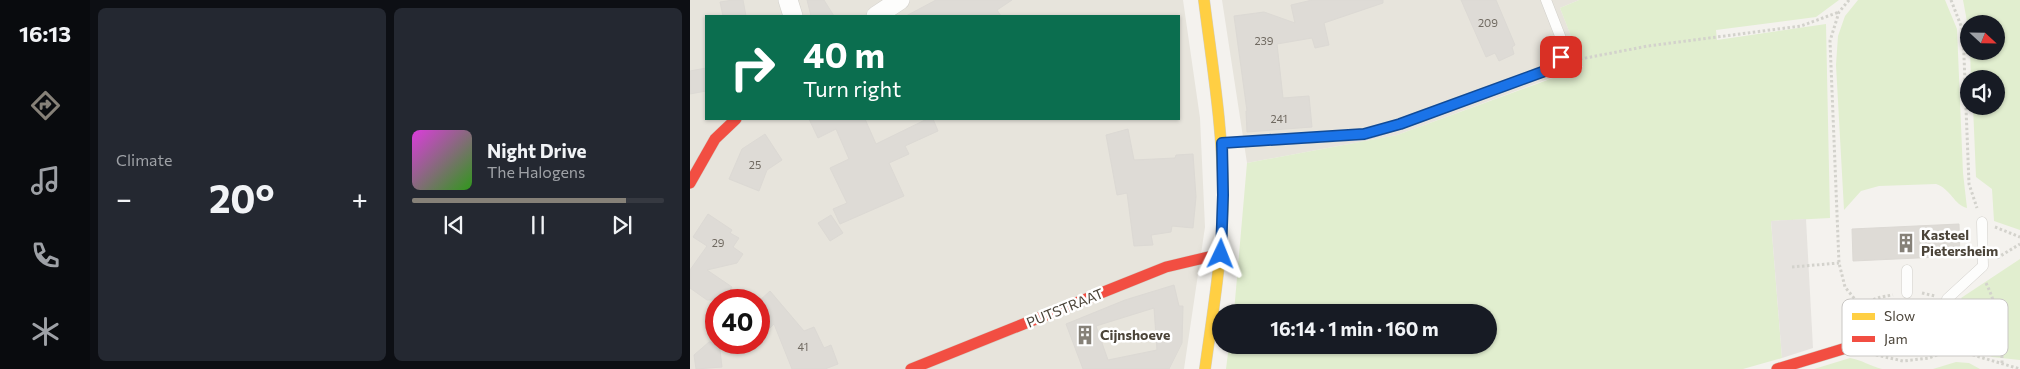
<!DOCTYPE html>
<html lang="en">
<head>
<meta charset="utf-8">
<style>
	:root { --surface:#171b24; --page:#242831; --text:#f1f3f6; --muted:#9ea1a6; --line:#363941; --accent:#868178 }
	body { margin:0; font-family:Commissioner,sans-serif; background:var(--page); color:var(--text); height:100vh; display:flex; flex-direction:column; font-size:19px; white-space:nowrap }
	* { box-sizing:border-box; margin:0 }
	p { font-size:16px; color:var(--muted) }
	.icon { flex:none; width:28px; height:28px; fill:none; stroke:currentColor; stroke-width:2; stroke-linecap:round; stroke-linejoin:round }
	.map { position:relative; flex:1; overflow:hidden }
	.details { display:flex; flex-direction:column; gap:8px; padding:8px; background:#0d0f14; width:600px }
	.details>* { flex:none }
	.guide { position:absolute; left:15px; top:15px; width:475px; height:105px; border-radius:0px; box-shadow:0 1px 4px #0004; background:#0b6e4f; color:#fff; overflow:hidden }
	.needle { width:32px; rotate:112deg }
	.fabs { position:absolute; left:1270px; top:15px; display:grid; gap:10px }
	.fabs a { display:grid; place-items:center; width:45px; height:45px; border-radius:50%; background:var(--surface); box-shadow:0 1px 4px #0004; font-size:25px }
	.speed { position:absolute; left:15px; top:289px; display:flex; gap:10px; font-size:25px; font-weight:700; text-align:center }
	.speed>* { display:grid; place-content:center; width:65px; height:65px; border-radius:50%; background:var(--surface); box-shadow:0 1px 4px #0004; line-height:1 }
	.speed .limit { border:8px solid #d22; background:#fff; color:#111 }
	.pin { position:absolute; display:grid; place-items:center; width:42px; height:42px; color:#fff; margin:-21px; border-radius:10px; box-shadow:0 2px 8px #0006 }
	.me { position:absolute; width:55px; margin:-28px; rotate:2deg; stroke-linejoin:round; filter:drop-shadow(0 0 4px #0008) }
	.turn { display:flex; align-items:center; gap:18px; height:105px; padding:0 15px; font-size:22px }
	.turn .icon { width:65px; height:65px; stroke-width:2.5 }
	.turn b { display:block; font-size:35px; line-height:42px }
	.big { font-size:38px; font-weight:700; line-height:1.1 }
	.details .widget { flex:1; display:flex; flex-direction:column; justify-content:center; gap:8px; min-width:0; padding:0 18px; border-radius:8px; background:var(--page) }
	.song { display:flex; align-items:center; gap:15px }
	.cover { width:60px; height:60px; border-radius:8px; background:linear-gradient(135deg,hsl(300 70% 55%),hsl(110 70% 35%)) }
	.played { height:5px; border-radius:2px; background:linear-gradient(90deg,var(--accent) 85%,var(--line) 85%) }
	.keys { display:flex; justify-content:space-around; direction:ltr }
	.heat { display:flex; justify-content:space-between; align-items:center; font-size:28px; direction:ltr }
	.details .tiles { flex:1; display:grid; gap:8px; grid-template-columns:repeat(2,1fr) }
	.trip { position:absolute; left:522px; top:304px; width:285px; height:50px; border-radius:25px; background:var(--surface); box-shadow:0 1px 4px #0004; font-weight:700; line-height:50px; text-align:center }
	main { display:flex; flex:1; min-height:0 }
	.dock { display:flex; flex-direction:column; width:90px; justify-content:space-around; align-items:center; background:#090b0e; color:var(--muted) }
	.dock .icon { width:35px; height:35px }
	.dock .current { color:var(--accent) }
	.dock b { font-size:22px; color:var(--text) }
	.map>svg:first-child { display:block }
	.residential { fill:#e7e4dc; fill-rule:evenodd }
	.green { fill:#e1eecf }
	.parking { fill:#e6e3df }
	.building { fill:#dedbd6; stroke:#dcd9d4; fill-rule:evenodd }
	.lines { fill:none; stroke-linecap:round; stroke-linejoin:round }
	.lane-casing { stroke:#d2d0cb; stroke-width:11 }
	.street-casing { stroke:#d2d0cb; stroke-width:20 }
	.slow-casing { stroke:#d3cfc5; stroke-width:12 }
	.jam-casing { stroke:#d3cfc5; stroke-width:12 }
	.path { stroke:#d3d2cc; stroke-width:3; stroke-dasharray:2.5 2.5; stroke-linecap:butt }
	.lane { stroke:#fdfdfc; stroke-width:10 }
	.street { stroke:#fdfdfc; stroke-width:19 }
	.slow { stroke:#ffcf43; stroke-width:11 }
	.jam { stroke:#f24e42; stroke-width:11 }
	.route-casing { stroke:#114b97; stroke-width:12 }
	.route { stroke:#1a73e8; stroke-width:9 }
	.labels { text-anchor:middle; stroke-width:5; stroke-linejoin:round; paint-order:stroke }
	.number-label { font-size:11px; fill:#706a61 }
	.poi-label { font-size:14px; font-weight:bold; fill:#4b4439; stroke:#fff; text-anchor:start }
	.street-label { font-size:14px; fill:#4b4439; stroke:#fff }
	.key { fill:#fff; stroke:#c9c7c4; stroke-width:1 }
	.key-label { font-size:14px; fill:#4b4439 }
</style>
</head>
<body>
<main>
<nav class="dock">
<b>16:13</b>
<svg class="icon current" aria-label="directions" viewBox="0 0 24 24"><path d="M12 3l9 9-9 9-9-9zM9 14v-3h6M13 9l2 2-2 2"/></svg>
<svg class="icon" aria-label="music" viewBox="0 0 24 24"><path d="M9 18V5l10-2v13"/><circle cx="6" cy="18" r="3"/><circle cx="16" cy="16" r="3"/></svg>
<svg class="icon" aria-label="phone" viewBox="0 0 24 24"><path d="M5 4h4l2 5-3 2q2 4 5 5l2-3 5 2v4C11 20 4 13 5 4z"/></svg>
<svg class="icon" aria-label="climate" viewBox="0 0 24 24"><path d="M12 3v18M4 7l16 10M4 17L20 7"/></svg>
</nav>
<section class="details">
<div class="tiles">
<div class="widget"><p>Climate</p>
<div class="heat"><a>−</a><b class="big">20°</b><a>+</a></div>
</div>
<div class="widget">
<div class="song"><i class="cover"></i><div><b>Night Drive</b><p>The Halogens</p></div></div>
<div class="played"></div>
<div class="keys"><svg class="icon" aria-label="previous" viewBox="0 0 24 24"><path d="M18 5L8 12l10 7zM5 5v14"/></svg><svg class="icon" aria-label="pause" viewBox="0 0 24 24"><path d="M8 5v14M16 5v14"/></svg><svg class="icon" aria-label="next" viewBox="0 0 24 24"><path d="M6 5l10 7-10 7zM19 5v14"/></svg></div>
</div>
</div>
</section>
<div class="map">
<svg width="1330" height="369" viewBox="0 0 1330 369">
	<rect width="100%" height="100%" fill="#f4f2ee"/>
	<path class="residential" d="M 0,0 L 493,0 L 510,118 L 515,227 L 494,369 L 0,369 ZM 16,16 L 489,16 L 489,119 L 16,119 ZM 26,300 L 69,300 L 69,342 L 26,342 Z
		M 532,0 L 889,0 L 870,8 L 893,66 L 707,135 L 557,163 Z"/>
	<path class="green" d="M 889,0 L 1149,0 L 1126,17 L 1026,30 L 1027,40 L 1136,24 L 1140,218 L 1081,221 L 1092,358 L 1053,369 L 536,369 L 539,345 L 799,345 L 799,312 L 544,312 L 557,163 L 707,135 L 893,67 L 870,8 Z
		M 1168,0 L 1255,0 L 1267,29 L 1273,173 L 1277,208 C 1264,205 1261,189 1246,184 L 1189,186 L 1171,191 L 1154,210 L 1146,65 L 1148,36 L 1155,16 Z
		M 1273,0 L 1330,0 L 1330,230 L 1304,221 L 1302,189 L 1286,177 L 1283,106 L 1306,106 L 1306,79 L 1281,79 L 1280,51 L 1306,51 L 1306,24 L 1279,24 L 1279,32 Z
		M 1330,259 L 1330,360 L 1302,357 L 1278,345 L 1287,327 L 1281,310 L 1271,298 Z
		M 1160,358 C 1172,360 1180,366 1192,369 L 1124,369 Z
		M 1266,362 L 1279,363 L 1290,369 L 1243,369 Z"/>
	<path class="parking" d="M 1116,219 L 1123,348 L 1092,358 L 1081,221 Z"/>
	<path class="building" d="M 43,0 L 53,0 L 56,16 L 33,16 L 30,2 Z
		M 117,0 L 134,0 L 144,16 L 121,16 Z
		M 246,0 L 322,0 L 307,10 L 311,16 L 216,16 Z
		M 622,0 L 693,0 L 693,3 L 634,23 L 639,45 L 625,48 L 622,38 L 587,44 L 593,98 L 619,96 L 622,127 L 557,132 L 556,111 L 557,111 L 544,16 L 574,12 L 605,23 L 601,5 Z
		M 771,0 L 806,0 L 825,45 L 822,47 L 824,54 L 809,61 L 805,53 L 796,57 Z
		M 16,68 L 16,91 L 0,94 L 0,71 Z
		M 119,119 L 175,119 L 186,144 L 237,119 L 243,119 L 248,131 L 215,146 L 219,154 L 199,163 L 214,196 L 150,224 L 143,209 L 157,203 L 140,168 L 159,159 L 146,129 L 128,138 Z
		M 438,129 L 444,160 L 485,158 L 486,155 L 503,154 L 506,197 L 503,228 L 482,226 L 481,232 L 461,235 L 463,245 L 444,246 L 437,193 L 427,195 L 416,135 Z
		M 75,134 L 92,160 L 77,170 L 69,191 L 39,179 L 52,149 Z
		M 18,214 L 42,230 L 40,233 L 49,238 L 43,247 L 53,254 L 47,263 L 17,270 L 42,287 L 34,300 L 17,300 L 0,288 L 0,270 L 17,246 L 3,237 Z
		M 141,215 L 153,233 L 140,241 L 128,223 Z
		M 1269,224 L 1270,256 L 1163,261 L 1162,229 Z
		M 484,285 L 489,306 L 493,306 L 492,343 L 479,369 L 393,369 L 376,324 L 435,300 ZM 464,308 L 467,350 L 418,360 L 406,326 Z
		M 80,291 L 114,331 L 124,327 L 134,348 L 141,345 L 148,364 L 135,369 L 102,369 L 84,324 L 78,330 L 69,319 L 69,301 Z
		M 19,342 L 29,342 L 32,367 L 6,369 L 4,355 Z"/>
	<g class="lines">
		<defs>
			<path id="lane" d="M 533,143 L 674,135 L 710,124 L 863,68 L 871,57 L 872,41 L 856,0
				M 1217,293 L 1217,270
				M 1257,299 L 1293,266 L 1292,222"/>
			<path id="street" d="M 98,0 L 103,16
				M 186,16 L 210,0"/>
			<path id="slow" d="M 514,0 C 522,64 533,129 533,194 C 533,253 523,311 515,369"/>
			<path id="jam" d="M 0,183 L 25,139 L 46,119
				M 221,369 L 476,267 L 531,254
				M 1087,369 L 1166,345"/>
		</defs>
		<use href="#lane" class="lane-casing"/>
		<use href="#street" class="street-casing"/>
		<use href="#slow" class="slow-casing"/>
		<use href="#jam" class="jam-casing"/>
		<path class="path" d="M 1159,0 L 1149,12 L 1140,41 L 1149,263 L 1155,287 L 1172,308
			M 1261,0 L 1273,31 L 1279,184 L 1287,208
			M 885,60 L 958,46 L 1111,26 L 1149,12
			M 1305,227 L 1330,237
			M 1307,258 L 1330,244
			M 1102,267 L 1149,263
			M 1296,283 C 1309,310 1312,334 1312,363
			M 1232,293 L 1245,296
			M 1164,322 C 1176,302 1180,298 1203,295
			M 1263,349 L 1276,325 L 1268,307
			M 1186,355 L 1213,361 L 1239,358 L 1263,349 L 1330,369"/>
		<use href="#lane" class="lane"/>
		<use href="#street" class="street"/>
		<use href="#slow" class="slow"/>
		<use href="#jam" class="jam"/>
	</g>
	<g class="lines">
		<defs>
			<path id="route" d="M 531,254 L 533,195 L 532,143 L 674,134 L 710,124 L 863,68 L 871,57"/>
		</defs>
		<use href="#route" class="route-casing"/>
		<use href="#route" class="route"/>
	</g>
	<defs>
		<symbol id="building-bare" viewBox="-9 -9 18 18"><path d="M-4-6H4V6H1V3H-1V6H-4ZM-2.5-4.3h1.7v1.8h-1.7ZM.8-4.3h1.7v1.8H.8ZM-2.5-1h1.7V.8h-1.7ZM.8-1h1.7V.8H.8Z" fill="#868178" stroke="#fff" stroke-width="2.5" paint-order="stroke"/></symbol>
	</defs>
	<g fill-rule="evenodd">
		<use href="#building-bare" x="1202" y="229" width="28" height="28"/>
		<use href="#building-bare" x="381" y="321" width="28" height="28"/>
	</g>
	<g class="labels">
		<g class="number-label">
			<text x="798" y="27">209</text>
			<text x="574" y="45">239</text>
			<text x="589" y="123">241</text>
			<text x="65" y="169">25</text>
			<text x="28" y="247">29</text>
			<text x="113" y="351">41</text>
		</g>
		<g class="poi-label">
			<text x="1231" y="240">Kasteel<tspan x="1231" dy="16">Pietersheim</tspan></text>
			<text x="410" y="340">Cijnshoeve</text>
		</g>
		<g class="street-label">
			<text transform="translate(375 308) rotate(-22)" y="5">PUTSTRAAT</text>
		</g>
	</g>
	<rect x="1152" y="299" width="166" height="57" rx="8" class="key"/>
	<rect x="1162" y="313" width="23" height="7" fill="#ffcf43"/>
	<rect x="1162" y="336" width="23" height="6" fill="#f24e42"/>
	<g class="key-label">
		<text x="1194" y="321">Slow</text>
		<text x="1194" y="344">Jam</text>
	</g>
</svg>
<div class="fabs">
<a><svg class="needle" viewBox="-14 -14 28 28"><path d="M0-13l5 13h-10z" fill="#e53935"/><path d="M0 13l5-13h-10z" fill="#9ea1a6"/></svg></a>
<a><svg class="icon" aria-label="sound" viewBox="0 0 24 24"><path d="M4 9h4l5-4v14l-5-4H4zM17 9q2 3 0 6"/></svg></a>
</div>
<div class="speed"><div class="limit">40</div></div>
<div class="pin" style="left:871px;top:57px;background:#d93025"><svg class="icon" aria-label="arrive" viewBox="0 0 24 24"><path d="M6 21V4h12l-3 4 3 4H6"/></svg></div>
<svg class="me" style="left:531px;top:254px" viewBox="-20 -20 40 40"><path d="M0-17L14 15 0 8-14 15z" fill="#1a73e8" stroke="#fff" stroke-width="4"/></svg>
<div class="trip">16:14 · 1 min · 160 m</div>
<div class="guide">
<div class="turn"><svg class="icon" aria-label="right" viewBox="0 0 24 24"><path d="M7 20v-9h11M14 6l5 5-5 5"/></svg><div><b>40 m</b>Turn right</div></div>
</div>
</div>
</main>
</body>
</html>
